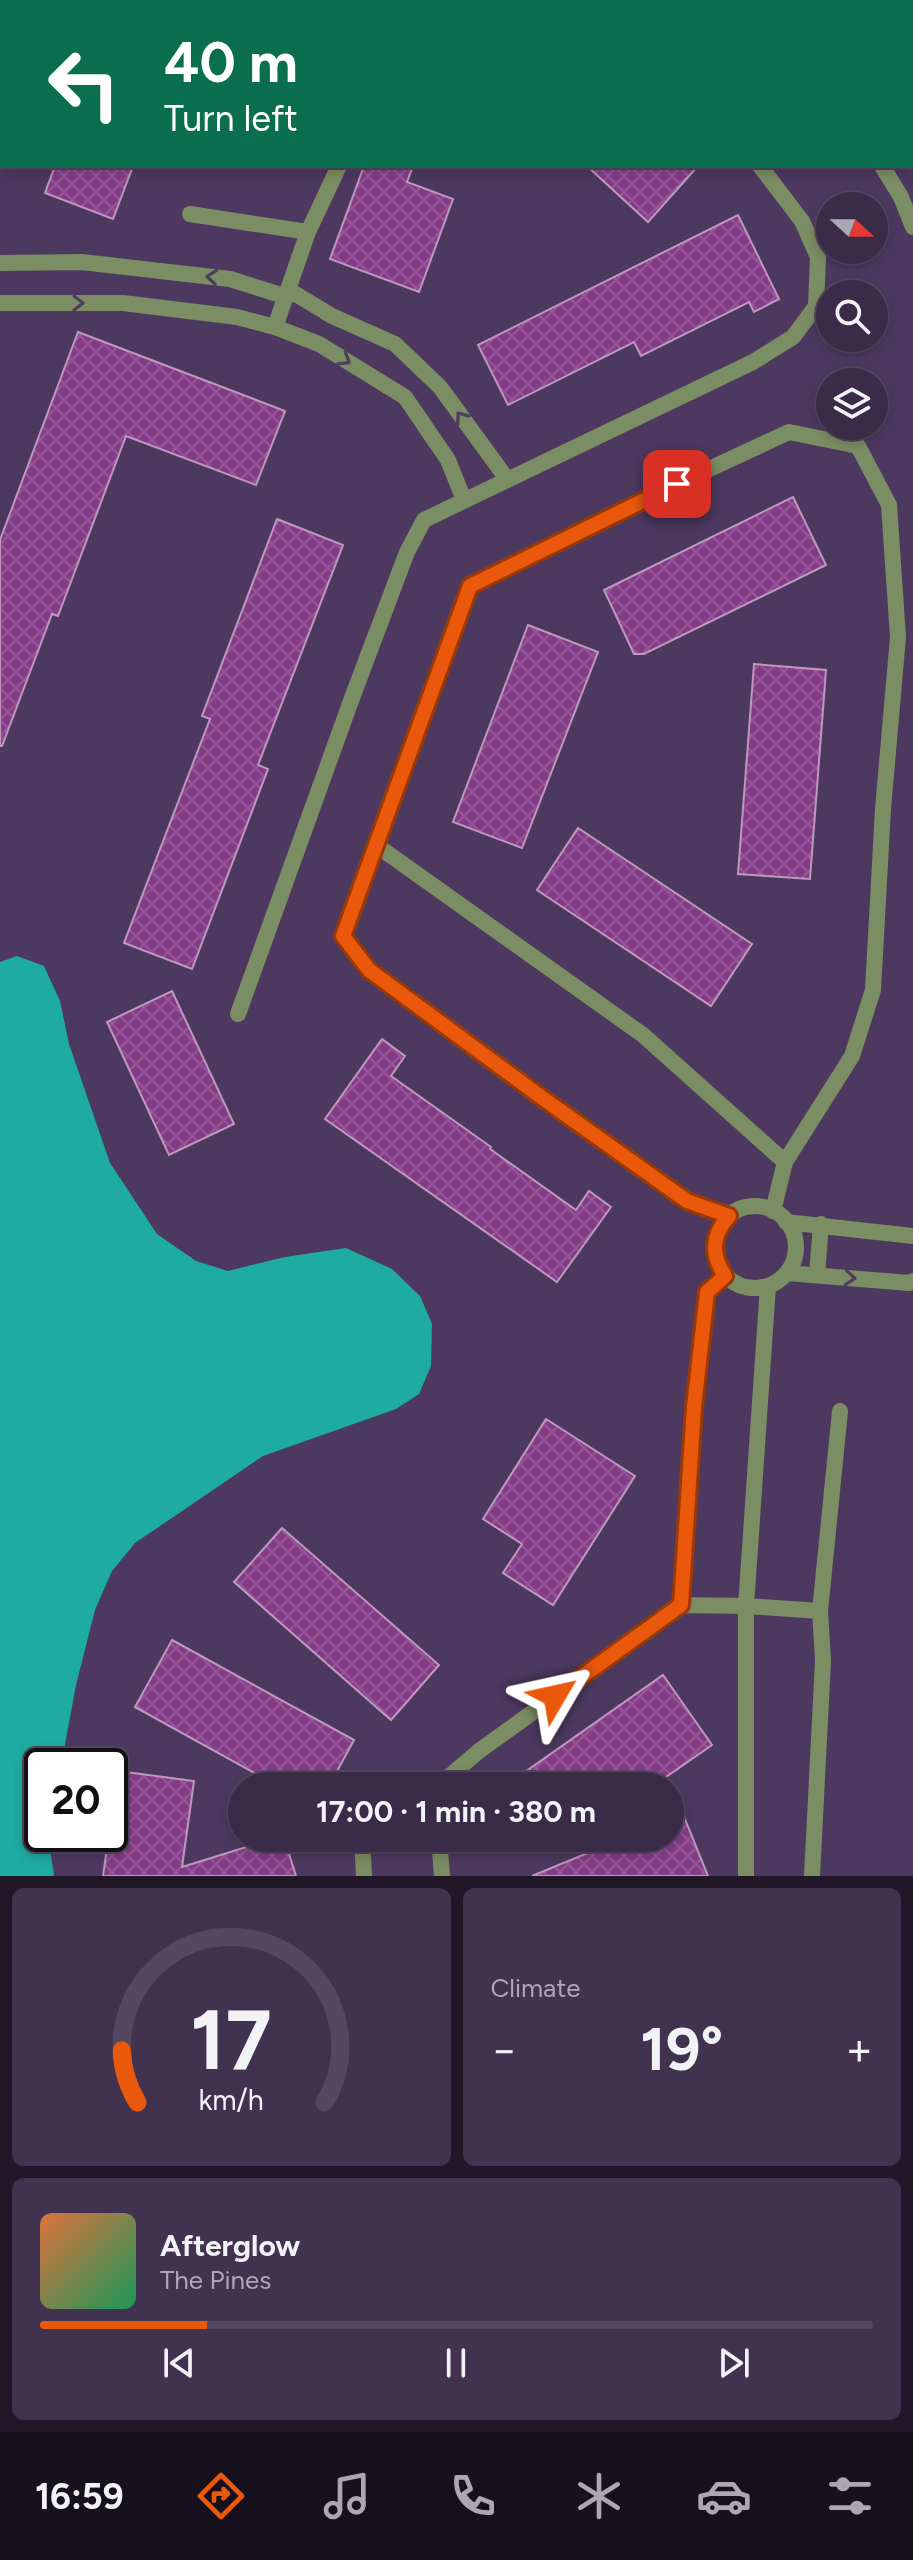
<!DOCTYPE html>
<html lang="en">
<head>
<meta charset="utf-8">
<style>
	:root { --surface:#3a2b48; --page:#41334f; --text:#f1f3f6; --muted:#aba7b4; --line:#544760; --accent:#ea580c }
	body { margin:0; font-family:Figtree,sans-serif; background:var(--page); color:var(--text); height:100vh; display:flex; flex-direction:column; font-size:30px; white-space:nowrap }
	* { box-sizing:border-box; margin:0 }
	p { font-size:26px; color:var(--muted) }
	.icon { flex:none; width:44px; height:44px; fill:none; stroke:currentColor; stroke-width:2; stroke-linecap:round; stroke-linejoin:round }
	.map { position:relative; height:1876px; overflow:hidden }
	.side { display:flex; flex-direction:column; gap:12px; padding:12px; background:#201828; flex:1 }
	.side>* { flex:none }
	.top-card { position:absolute; left:0px; top:0px; width:914px; height:168px; box-shadow:0 4px 12px #0003,0 0 0 2px var(--line); background:#0b6e4f; color:#fff; overflow:hidden }
	.needle { width:52px; rotate:111deg }
	.fabs { position:absolute; left:816px; top:192px; display:grid; gap:16px }
	.fabs a { display:grid; place-items:center; width:72px; height:72px; border-radius:50%; background:var(--surface); box-shadow:0 4px 12px #0003,0 0 0 2px var(--line); font-size:40px }
	.speed { position:absolute; left:24px; top:1748px; display:flex; gap:16px; font-size:40px; font-weight:700; text-align:center }
	.speed>* { display:grid; place-content:center; width:104px; height:104px; border-radius:50%; background:var(--surface); box-shadow:0 4px 12px #0003,0 0 0 2px var(--line); line-height:1 }
	.speed .limit { border:4px solid #111; border-radius:12px; background:#fff; color:#111 }
	.pin { position:absolute; display:grid; place-items:center; width:68px; height:68px; color:#fff; margin:-34px; border-radius:16px; box-shadow:0 4px 12px #0006 }
	.me { position:absolute; width:88px; margin:-44px; rotate:54deg; stroke-linejoin:round; filter:drop-shadow(0 0 6px #0008) }
	.turn { display:flex; align-items:center; gap:28px; height:168px; padding:0 32px; font-size:36px }
	.turn .icon { width:104px; height:104px; stroke-width:2.5 }
	.turn b { display:block; font-size:56px; line-height:68px }
	.big { font-size:60px; font-weight:700; line-height:1.1 }
	.side .tile { flex:1; display:flex; flex-direction:column; justify-content:center; gap:12px; min-width:0; padding:0 28px; border-radius:12px; background:var(--page) }
	.side .dial { align-items:center; gap:0 }
	.dial svg { height:208px; overflow:visible; fill:none; stroke:var(--line); stroke-width:7; stroke-linecap:round; text-anchor:middle }
	.dial text { fill:var(--text); stroke:none }
	.song { display:flex; align-items:center; gap:24px }
	.cover { width:96px; height:96px; border-radius:12px; background:linear-gradient(135deg,hsl(20 70% 55%),hsl(150 70% 35%)) }
	.played { height:8px; border-radius:4px; background:linear-gradient(90deg,var(--accent) 20%,var(--line) 20%) }
	.keys { display:flex; justify-content:space-around; direction:ltr }
	.heat { display:flex; justify-content:space-between; align-items:center; font-size:44px; direction:ltr }
	.side .tiles { flex:1; display:grid; gap:12px; grid-template-columns:1fr 1fr }
	.tile:last-child { grid-column:span 2 }
	.trip { position:absolute; left:228px; top:1772px; width:456px; height:80px; border-radius:40px; background:var(--surface); box-shadow:0 4px 12px #0003,0 0 0 2px var(--line); font-weight:700; line-height:80px; text-align:center }
	.menu { display:flex; height:128px; justify-content:space-around; align-items:center; background:#17111d; color:var(--muted) }
	.menu .icon { width:56px; height:56px }
	.menu .active { color:var(--accent) }
	.menu b { font-size:36px; color:var(--text) }
	.map>svg:first-child { display:block }
	.water { fill:#1eaba1 }
	.building { fill:url(#building-cross-hatch); stroke:#bf98be; stroke-width:2 }
	.lines { fill:none; stroke-linecap:round; stroke-linejoin:round }
	.service { stroke:#7b8d63; stroke-width:16 }
	.minor { stroke:#7b8d63; stroke-width:16 }
	.tertiary { stroke:#7b8d63; stroke-width:16 }
	.oneway { stroke:#4f3d60 }
	.route-casing { stroke:#983908; stroke-width:20 }
	.route { stroke:#ea580c; stroke-width:14 }
</style>
</head>
<body>
<div class="map">
<svg width="913" height="1876" viewBox="0 0 913 1876">
	<defs>
		<pattern id="building-cross-hatch" width="8" height="8" patternUnits="userSpaceOnUse" patternTransform="scale(2)"><rect width="8" height="8" fill="#853c87"/><path d="M0 0l8 8M0 8l8-8" fill="none" stroke="#965798"/></pattern>
	</defs>
	<rect width="100%" height="100%" fill="#4d3960"/>
	<path class="water" d="M 17,956 L 44,966 L 60,1001 L 69,1044 L 110,1163 L 157,1234 L 196,1261 L 228,1271 L 285,1257 L 346,1248 L 392,1269 L 420,1296 L 432,1324 L 431,1366 L 419,1394 L 396,1409 L 263,1456 L 135,1543 L 112,1571 L 95,1610 L 76,1685 L 61,1766 L 42,1766 L 42,1834 L 48,1834 L 54,1876 L 0,1876 L 0,962 Z"/>
	<path class="building" d="M 55,166 L 133,166 L 113,219 L 45,193 Z
		M 364,166 L 413,166 L 407,182 L 453,199 L 419,292 L 330,259 Z
		M 587,166 L 698,166 L 648,222 Z
		M 738,215 L 779,299 L 754,312 L 749,302 L 641,356 L 634,342 L 508,405 L 478,345 Z
		M 78,332 L 285,411 L 256,485 L 126,436 L 58,616 L 52,614 L 2,746 L 0,746 L 0,540 Z
		M 793,497 L 826,565 L 644,654 L 634,654 L 604,590 Z
		M 277,519 L 343,545 L 258,765 L 268,769 L 192,969 L 124,943 L 210,719 L 202,716 Z
		M 528,625 L 598,652 L 522,848 L 453,822 Z
		M 754,664 L 826,670 L 810,879 L 738,874 Z
		M 578,828 L 752,944 L 711,1006 L 537,890 Z
		M 172,991 L 234,1124 L 169,1155 L 107,1022 Z
		M 382,1039 L 405,1056 L 391,1076 L 491,1147 L 490,1149 L 576,1210 L 589,1191 L 611,1207 L 557,1282 L 325,1119 Z
		M 546,1419 L 635,1476 L 553,1605 L 503,1573 L 522,1544 L 483,1519 Z
		M 282,1528 L 439,1665 L 391,1720 L 234,1582 Z
		M 172,1640 L 354,1740 L 329,1786 L 278,1786 L 135,1707 Z
		M 663,1675 L 712,1745 L 653,1786 L 649,1786 L 639,1772 L 620,1786 L 505,1786 Z
		M 118,1771 L 194,1781 L 182,1867 L 275,1838 L 284,1838 L 296,1876 L 103,1876 Z
		M 670,1782 L 708,1876 L 532,1876 L 624,1838 L 670,1838 Z"/>
	<g class="lines">
		<path class="service" d="M 608,0 L 611,2
			M 51,2 L 51,0
			M 0,142 L 2,137
			M 190,214 L 308,232 L 275,327
			M 308,232 L 339,166
			M 0,263 L 82,262 L 230,279 L 287,297
			M 289,290 L 332,316 L 395,344 L 440,387 L 507,479
			M 0,303 L 123,303 L 237,317 L 275,327 L 319,344 L 405,397 L 448,460 L 464,500
			M 376,845 L 643,1035 L 785,1162
			M 238,1014 L 352,698 L 407,552 L 424,520 L 753,362 L 793,337 L 816,306 L 818,257 L 802,221 L 760,166
			M714 1247a41 41 0 1 1 82 0a41 41 0 1 1-82 0Z
			M 729,1216 L 687,1201 L 541,1097 L 369,970 L 343,936 L 470,586 L 621,510 L 789,432 L 858,446 L 889,505 L 898,637 L 883,809 L 873,990 L 852,1056 L 785,1162 L 773,1211
			M 786,1222 L 913,1236
			M 787,1273 L 909,1283 L 913,1281
			M 817,1275 L 821,1224
			M 768,1286 L 746,1606 L 820,1611 L 823,1661 L 812,1876
			M 681,1605 L 746,1606
			M 820,1611 L 840,1411
			M 438,1786 L 479,1751 L 681,1605 L 694,1407 L 707,1292 L 725,1276
			M 362,1838 L 364,1876
			M 439,1838 L 442,1876"/>
		<path class="minor" d="M 746,1606 L 746,1876"/>
		<path class="tertiary" d="M 766,0 L 768,2
			M 838,0 L 840,2
			M 912,108 L 913,110
			M 882,166 L 901,197 L 913,227"/>
	</g>
	<defs><path id="oneway-chevron" d="M-2-3.5L2.5 0L-2 3.5" fill="none" stroke-width="1.6" stroke-linecap="round" stroke-linejoin="round" transform="scale(2)"/></defs>
	<g class="oneway">
		<use href="#oneway-chevron" transform="translate(212 277) rotate(-174)"/>
		<use href="#oneway-chevron" transform="translate(78 303)"/>
		<use href="#oneway-chevron" transform="translate(345 360) rotate(32)"/>
		<use href="#oneway-chevron" transform="translate(461 417) rotate(-126)"/>
		<use href="#oneway-chevron" transform="translate(850 1278) rotate(5)"/>
	</g>
	<g class="lines">
		<defs>
			<path id="route" d="M 555,1696 L 681,1605 L 694,1407 L 707,1292 L 725,1276 C 711,1254 711,1236 729,1216 L 687,1201 L 541,1097 L 369,970 L 343,936 L 470,586 L 677,484"/>
		</defs>
		<use href="#route" class="route-casing"/>
		<use href="#route" class="route"/>
	</g>
</svg>
<div class="fabs">
<a><svg class="needle" viewBox="-14 -14 28 28"><path d="M0-13l5 13h-10z" fill="#e53935"/><path d="M0 13l5-13h-10z" fill="#aba7b4"/></svg></a>
<a><svg class="icon" aria-label="search" viewBox="0 0 24 24"><circle cx="10" cy="10" r="6"/><path d="M15 15l6 6"/></svg></a>
<a><svg class="icon" aria-label="layers" viewBox="0 0 24 24"><path d="M12 4l9 5-9 5-9-5zM3 14l9 5 9-5"/></svg></a>
</div>
<div class="speed"><div class="limit">20</div></div>
<div class="pin" style="left:677px;top:484px;background:#d93025"><svg class="icon" aria-label="arrive" viewBox="0 0 24 24"><path d="M6 21V4h12l-3 4 3 4H6"/></svg></div>
<svg class="me" style="left:555px;top:1696px" viewBox="-20 -20 40 40"><path d="M0-17L14 15 0 8-14 15z" fill="#ea580c" stroke="#fff" stroke-width="4"/></svg>
<div class="trip">17:00 · 1 min · 380 m</div>
<div class="top-card">
<div class="turn"><svg class="icon" aria-label="left" viewBox="0 0 24 24"><path d="M17 20v-9H6M10 6l-5 5 5 5"/></svg><div><b>40 m</b>Turn left</div></div>
</div>
</div>
<section class="side">
<div class="tiles">
<div class="tile dial"><svg viewBox="0 0 100 80">
<path d="M14 69A42 42 0 1 1 86 69"/>
<path d="M14 69A42 42 0 0 1 8 49" stroke="#ea580c"/>
<text x="50" y="56" font-size="32" font-weight="700">17</text>
<text x="50" y="72" font-size="11">km/h</text>
</svg></div>
<div class="tile"><p>Climate</p>
<div class="heat"><a>−</a><b class="big">19°</b><a>+</a></div>
</div>
<div class="tile">
<div class="song"><i class="cover"></i><div><b>Afterglow</b><p>The Pines</p></div></div>
<div class="played"></div>
<div class="keys"><svg class="icon" aria-label="previous" viewBox="0 0 24 24"><path d="M18 5L8 12l10 7zM5 5v14"/></svg><svg class="icon" aria-label="pause" viewBox="0 0 24 24"><path d="M8 5v14M16 5v14"/></svg><svg class="icon" aria-label="next" viewBox="0 0 24 24"><path d="M6 5l10 7-10 7zM19 5v14"/></svg></div>
</div>
</div>
</section>
<nav class="menu">
<b>16:59</b>
<svg class="icon active" aria-label="directions" viewBox="0 0 24 24"><path d="M12 3l9 9-9 9-9-9zM9 14v-3h6M13 9l2 2-2 2"/></svg>
<svg class="icon" aria-label="music" viewBox="0 0 24 24"><path d="M9 18V5l10-2v13"/><circle cx="6" cy="18" r="3"/><circle cx="16" cy="16" r="3"/></svg>
<svg class="icon" aria-label="phone" viewBox="0 0 24 24"><path d="M5 4h4l2 5-3 2q2 4 5 5l2-3 5 2v4C11 20 4 13 5 4z"/></svg>
<svg class="icon" aria-label="climate" viewBox="0 0 24 24"><path d="M12 3v18M4 7l16 10M4 17L20 7"/></svg>
<svg class="icon" aria-label="car" viewBox="0 0 24 24"><path d="M5 17H2v-5l4-1 3-4h7l3 4 3 1v5h-3M9 17h6M6 11h13"/><circle cx="7" cy="17" r="2"/><circle cx="17" cy="17" r="2"/></svg>
<svg class="icon" aria-label="filters" viewBox="0 0 24 24"><path d="M4 7h16M4 17h16"/><circle cx="9" cy="7" r="2"/><circle cx="15" cy="17" r="2"/></svg>
</nav>
</body>
</html>
